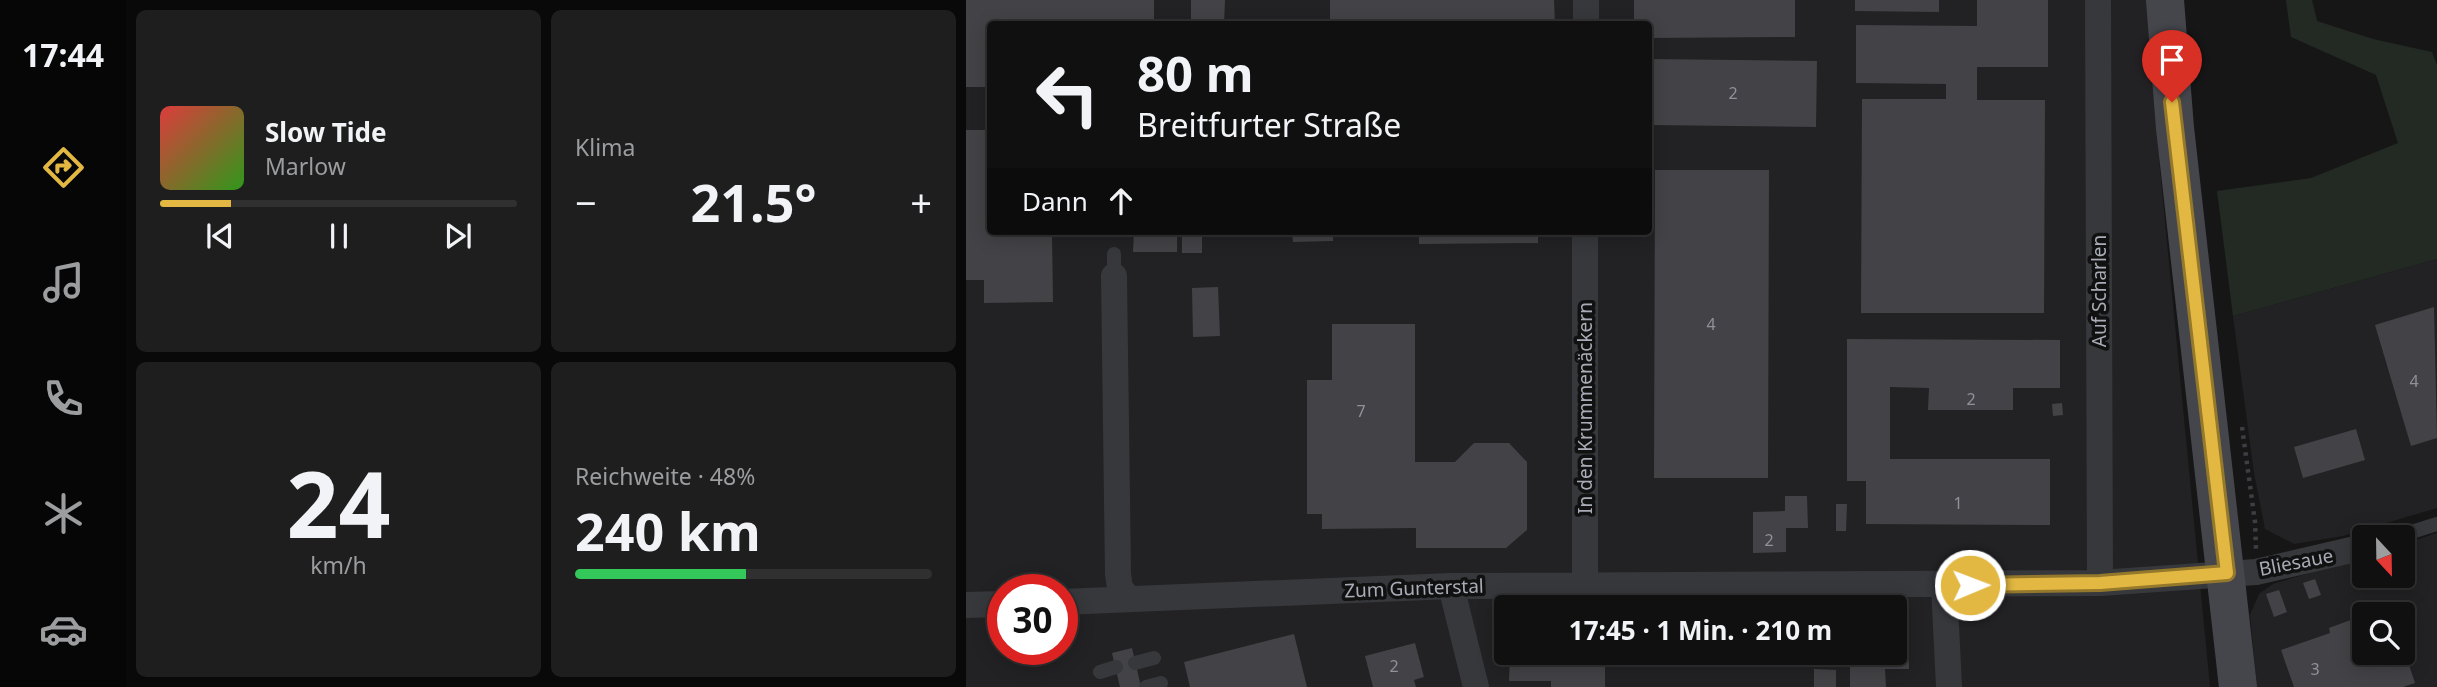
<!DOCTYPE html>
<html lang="de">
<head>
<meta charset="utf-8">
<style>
	:root { --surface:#101011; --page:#1e1e1f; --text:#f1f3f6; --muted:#9c9d9f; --line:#303031; --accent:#e3b842 }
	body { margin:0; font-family:"Noto Sans",sans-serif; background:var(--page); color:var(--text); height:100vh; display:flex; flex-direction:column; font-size:26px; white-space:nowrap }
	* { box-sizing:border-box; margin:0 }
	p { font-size:23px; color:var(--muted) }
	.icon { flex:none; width:38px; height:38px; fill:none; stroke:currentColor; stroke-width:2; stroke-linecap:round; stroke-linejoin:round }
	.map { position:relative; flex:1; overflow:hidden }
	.sheet { display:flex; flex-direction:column; gap:10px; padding:10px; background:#090909; width:840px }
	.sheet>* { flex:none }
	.banner { position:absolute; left:21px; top:21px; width:665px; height:214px; border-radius:7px; box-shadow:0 4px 18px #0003,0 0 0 2px var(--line); background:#101011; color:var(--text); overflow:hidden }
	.needle { width:46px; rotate:158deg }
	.tools { position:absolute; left:1386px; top:525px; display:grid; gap:14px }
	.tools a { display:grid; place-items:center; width:63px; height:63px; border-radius:7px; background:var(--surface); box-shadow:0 4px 18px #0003,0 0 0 2px var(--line); font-size:35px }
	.speed { position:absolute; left:21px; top:574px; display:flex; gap:14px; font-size:35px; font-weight:700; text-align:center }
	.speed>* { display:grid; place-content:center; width:91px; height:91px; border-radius:50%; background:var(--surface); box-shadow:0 4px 18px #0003,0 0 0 2px var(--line); line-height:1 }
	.speed .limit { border:10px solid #d22; background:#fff; color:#111 }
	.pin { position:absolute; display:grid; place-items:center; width:60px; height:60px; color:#fff; margin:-72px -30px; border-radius:50% 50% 50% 0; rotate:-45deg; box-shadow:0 0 7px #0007 }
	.pin .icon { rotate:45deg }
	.me { position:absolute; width:77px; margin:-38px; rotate:89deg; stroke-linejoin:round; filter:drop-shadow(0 0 5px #0008) }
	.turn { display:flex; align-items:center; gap:24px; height:147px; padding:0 35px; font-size:32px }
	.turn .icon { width:91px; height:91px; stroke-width:2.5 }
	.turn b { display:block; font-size:49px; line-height:60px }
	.then { display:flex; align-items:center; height:66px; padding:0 35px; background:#0003; gap:14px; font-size:26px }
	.big { font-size:52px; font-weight:700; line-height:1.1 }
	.sheet .card { flex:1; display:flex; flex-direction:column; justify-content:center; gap:10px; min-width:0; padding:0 24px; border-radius:10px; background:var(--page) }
	.sheet .dial { align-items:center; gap:0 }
	.dial b { font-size:91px; line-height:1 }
	.song { display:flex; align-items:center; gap:21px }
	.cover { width:84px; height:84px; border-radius:10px; background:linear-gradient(135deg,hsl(0 70% 55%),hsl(110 70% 35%)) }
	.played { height:7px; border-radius:4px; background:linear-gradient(90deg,var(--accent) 20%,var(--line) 20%) }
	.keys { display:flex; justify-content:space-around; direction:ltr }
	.heat { display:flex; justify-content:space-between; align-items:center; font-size:38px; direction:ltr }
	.charge { height:10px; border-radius:5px; background:linear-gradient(90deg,#34c759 48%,var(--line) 0) }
	.sheet .tiles { flex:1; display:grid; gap:10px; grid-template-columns:repeat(2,1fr) }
	.trip { position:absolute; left:528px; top:595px; width:413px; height:70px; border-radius:7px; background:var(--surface); box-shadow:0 4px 18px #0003,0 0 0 2px var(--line); font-weight:700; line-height:70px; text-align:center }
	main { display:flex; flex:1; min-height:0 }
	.tab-bar { display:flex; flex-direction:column; width:126px; justify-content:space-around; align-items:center; background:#060607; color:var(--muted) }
	.tab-bar .icon { width:49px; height:49px }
	.tab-bar .selected { color:var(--accent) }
	.tab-bar b { font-size:32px; color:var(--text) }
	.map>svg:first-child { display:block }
	.built { fill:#222224; fill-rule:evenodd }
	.green { fill:#222a23 }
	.building { fill:#434347 }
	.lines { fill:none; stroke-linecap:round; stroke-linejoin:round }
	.path { stroke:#3d3e43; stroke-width:4.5; stroke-dasharray:3.5 5; stroke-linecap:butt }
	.lane { stroke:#37383c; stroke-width:14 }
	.street { stroke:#37383c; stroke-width:26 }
	.secondary { stroke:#45464c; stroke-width:38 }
	.route-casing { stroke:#94782b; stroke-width:18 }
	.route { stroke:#e3b842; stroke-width:12 }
	.labels { text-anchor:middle; stroke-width:7; stroke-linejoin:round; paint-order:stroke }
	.number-label { font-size:16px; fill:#90929a }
	.street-label { font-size:19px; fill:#a9acb6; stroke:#111112 }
</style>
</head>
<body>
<main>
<nav class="tab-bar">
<b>17:44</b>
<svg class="icon selected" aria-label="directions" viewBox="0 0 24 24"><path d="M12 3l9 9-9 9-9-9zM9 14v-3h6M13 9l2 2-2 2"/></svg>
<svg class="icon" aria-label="music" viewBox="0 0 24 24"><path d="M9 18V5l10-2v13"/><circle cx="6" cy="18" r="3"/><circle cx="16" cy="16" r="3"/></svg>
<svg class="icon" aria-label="phone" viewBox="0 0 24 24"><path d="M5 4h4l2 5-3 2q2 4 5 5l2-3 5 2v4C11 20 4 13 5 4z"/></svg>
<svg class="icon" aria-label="climate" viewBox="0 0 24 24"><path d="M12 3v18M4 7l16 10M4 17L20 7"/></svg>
<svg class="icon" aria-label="car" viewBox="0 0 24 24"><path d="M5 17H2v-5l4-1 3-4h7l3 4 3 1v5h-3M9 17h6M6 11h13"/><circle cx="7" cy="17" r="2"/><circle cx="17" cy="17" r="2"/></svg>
</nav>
<section class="sheet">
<div class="tiles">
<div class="card">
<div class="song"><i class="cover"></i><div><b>Slow Tide</b><p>Marlow</p></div></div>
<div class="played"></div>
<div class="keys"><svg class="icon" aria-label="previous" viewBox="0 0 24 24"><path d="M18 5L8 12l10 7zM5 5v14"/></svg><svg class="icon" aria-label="pause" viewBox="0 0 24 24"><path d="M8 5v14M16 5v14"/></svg><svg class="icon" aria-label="next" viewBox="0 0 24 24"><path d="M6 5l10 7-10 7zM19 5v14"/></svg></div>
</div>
<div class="card"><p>Klima</p>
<div class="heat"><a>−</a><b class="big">21.5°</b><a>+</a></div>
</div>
<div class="card dial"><b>24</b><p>km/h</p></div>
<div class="card"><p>Reichweite · 48%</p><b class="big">240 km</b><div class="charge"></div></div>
</div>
</section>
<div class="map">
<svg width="1471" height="687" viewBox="0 0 1471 687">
	<rect width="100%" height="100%" fill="#161617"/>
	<path class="built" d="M 0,0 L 1182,0 L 1194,170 L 1244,687 L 0,687 ZM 24,24 L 682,24 L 682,231 L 24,231 ZM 37,590 L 96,590 L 96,649 L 37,649 ZM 541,607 L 929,607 L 929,653 L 541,653 Z
		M 1471,259 L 1471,508 L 1377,536 L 1328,544 L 1299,529 L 1288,473 L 1267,316 Z
		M 1471,533 L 1471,687 L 1291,687 L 1284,615 L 1293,594 L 1307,584 L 1398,556 L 1398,576 L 1437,576 L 1437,544 ZM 1398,614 L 1437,614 L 1437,653 L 1398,653 Z"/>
	<path class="green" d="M 1320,0 L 1346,0 L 1351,21 L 1407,39 L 1466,52 L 1471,65 L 1471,259 L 1267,316 L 1251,191 L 1345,178 L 1432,143 L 1410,75 L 1325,37 Z"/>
	<path class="building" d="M 0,0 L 188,0 L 188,24 L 24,24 L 24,87 L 0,87 Z
		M 225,0 L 259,0 L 258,24 L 225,24 Z
		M 364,0 L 588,0 L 589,24 L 364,24 Z
		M 668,0 L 829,0 L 829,37 L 682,38 L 682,24 L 668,24 Z
		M 889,0 L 973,0 L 973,12 L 889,11 Z
		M 1011,0 L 1082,0 L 1082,67 L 1011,67 L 1011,100 L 1079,100 L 1078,313 L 895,313 L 896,99 L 980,99 L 980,84 L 890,83 L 890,25 L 1011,26 Z
		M 682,59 L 851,61 L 850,127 L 682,125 Z
		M 0,130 L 21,130 L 24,231 L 129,231 L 129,234 L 86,235 L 87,302 L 18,303 L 18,280 L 0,280 Z
		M 689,170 L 803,170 L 802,478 L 688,478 Z
		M 168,231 L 211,235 L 211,252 L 167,252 Z
		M 326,231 L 367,231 L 367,241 L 327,242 Z
		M 453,231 L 572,231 L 572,243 L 453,244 Z
		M 216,235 L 236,235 L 236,253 L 216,253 Z
		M 252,287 L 254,336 L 227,337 L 226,288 Z
		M 1468,307 L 1471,438 L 1445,446 L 1409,325 Z
		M 366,324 L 449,324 L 449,462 L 489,462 L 508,443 L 543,443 L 561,462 L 561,530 L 540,548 L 450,548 L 450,528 L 356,529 L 356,514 L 341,514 L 341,380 L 366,380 Z
		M 881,339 L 1094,340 L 1094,388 L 1047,388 L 1047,410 L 962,410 L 963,388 L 924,387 L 924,459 L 1084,459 L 1084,525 L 900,524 L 900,481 L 881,481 Z
		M 1096,403 L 1097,415 L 1087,416 L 1086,404 Z
		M 1390,429 L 1399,460 L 1337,478 L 1328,447 Z
		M 819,496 L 841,496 L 842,528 L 820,528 L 820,552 L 787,553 L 787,512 L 819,511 Z
		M 870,504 L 881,504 L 880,531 L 870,531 Z
		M 1349,579 L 1355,595 L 1343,599 L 1337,583 Z
		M 1313,590 L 1321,612 L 1308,617 L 1300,594 Z
		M 1398,615 L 1398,653 L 1439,653 L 1449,683 L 1437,687 L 1328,687 L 1315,650 L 1364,633 L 1363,628 Z
		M 929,628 L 942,628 L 943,669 L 919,669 L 920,687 L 884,687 L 884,653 L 929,653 Z
		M 328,634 L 341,687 L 224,687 L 218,662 Z
		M 449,643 L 458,677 L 448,680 L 450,687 L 407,687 L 399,656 Z
		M 166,648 L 175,687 L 154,687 L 146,653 Z
		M 544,653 L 639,653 L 639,687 L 585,687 L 585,681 L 543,681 Z
		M 848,669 L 870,670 L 870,687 L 848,687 Z"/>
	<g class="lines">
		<path class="path" d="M 1276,427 L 1289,522 L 1290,550"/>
		<path class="lane" d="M 148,254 L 148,276
			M 1433,536 L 1471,524
			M 169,663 L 188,658
			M 134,672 L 150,667
			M 180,687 L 195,683"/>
		<path class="street" d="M 620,0 L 620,24
			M 1132,0 L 1134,583
			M 148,276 L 152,574 L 154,588 L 163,599
			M 1429,537 L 1433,536
			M 619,584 L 619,231
			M 978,585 L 983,687
			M 485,586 L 510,687
			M 96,602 L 485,586 L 1134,583 L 1290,572 L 1398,547
			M 0,605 L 37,604"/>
		<path class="secondary" d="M 1199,0 L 1209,128 L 1272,687"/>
	</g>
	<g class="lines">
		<defs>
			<path id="route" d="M 1004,585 L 1134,583 L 1261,573 L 1206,102"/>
		</defs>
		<use href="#route" class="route-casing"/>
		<use href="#route" class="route"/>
	</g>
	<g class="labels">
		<g class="number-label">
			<text x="767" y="99">2</text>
			<text x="745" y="330">4</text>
			<text x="1448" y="387">4</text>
			<text x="1005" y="405">2</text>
			<text x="395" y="417">7</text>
			<text x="992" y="509">1</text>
			<text x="803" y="546">2</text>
			<text x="428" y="672">2</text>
			<text x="1349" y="675">3</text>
		</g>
		<g class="street-label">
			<text transform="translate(1133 291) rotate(-90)" y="7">Auf Scharlen</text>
			<text transform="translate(619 408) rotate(-90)" y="7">In den Krummenäckern</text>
			<text transform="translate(1330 562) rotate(-11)" y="7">Bliesaue</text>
			<text transform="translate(448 588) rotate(-2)" y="7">Zum Gunterstal</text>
		</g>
	</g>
</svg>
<div class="tools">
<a><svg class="needle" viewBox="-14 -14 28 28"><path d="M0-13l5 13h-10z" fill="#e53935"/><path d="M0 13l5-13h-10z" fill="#9c9d9f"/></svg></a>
<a><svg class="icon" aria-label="search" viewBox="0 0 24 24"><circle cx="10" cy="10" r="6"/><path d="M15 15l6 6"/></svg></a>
</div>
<div class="speed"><div class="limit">30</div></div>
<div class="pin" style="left:1206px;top:102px;background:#d93025"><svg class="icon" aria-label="arrive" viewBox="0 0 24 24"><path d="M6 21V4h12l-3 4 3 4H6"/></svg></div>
<svg class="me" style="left:1004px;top:585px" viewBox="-20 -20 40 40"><circle r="17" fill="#e3b842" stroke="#fff" stroke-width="3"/><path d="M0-11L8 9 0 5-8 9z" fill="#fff"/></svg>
<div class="trip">17:45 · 1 Min. · 210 m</div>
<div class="banner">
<div class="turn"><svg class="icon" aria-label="left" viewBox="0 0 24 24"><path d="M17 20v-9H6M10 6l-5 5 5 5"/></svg><div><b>80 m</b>Breitfurter Straße</div></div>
<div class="then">Dann<svg class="icon" aria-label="ahead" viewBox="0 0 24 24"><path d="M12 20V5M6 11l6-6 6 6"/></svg></div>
</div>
</div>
</main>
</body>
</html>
